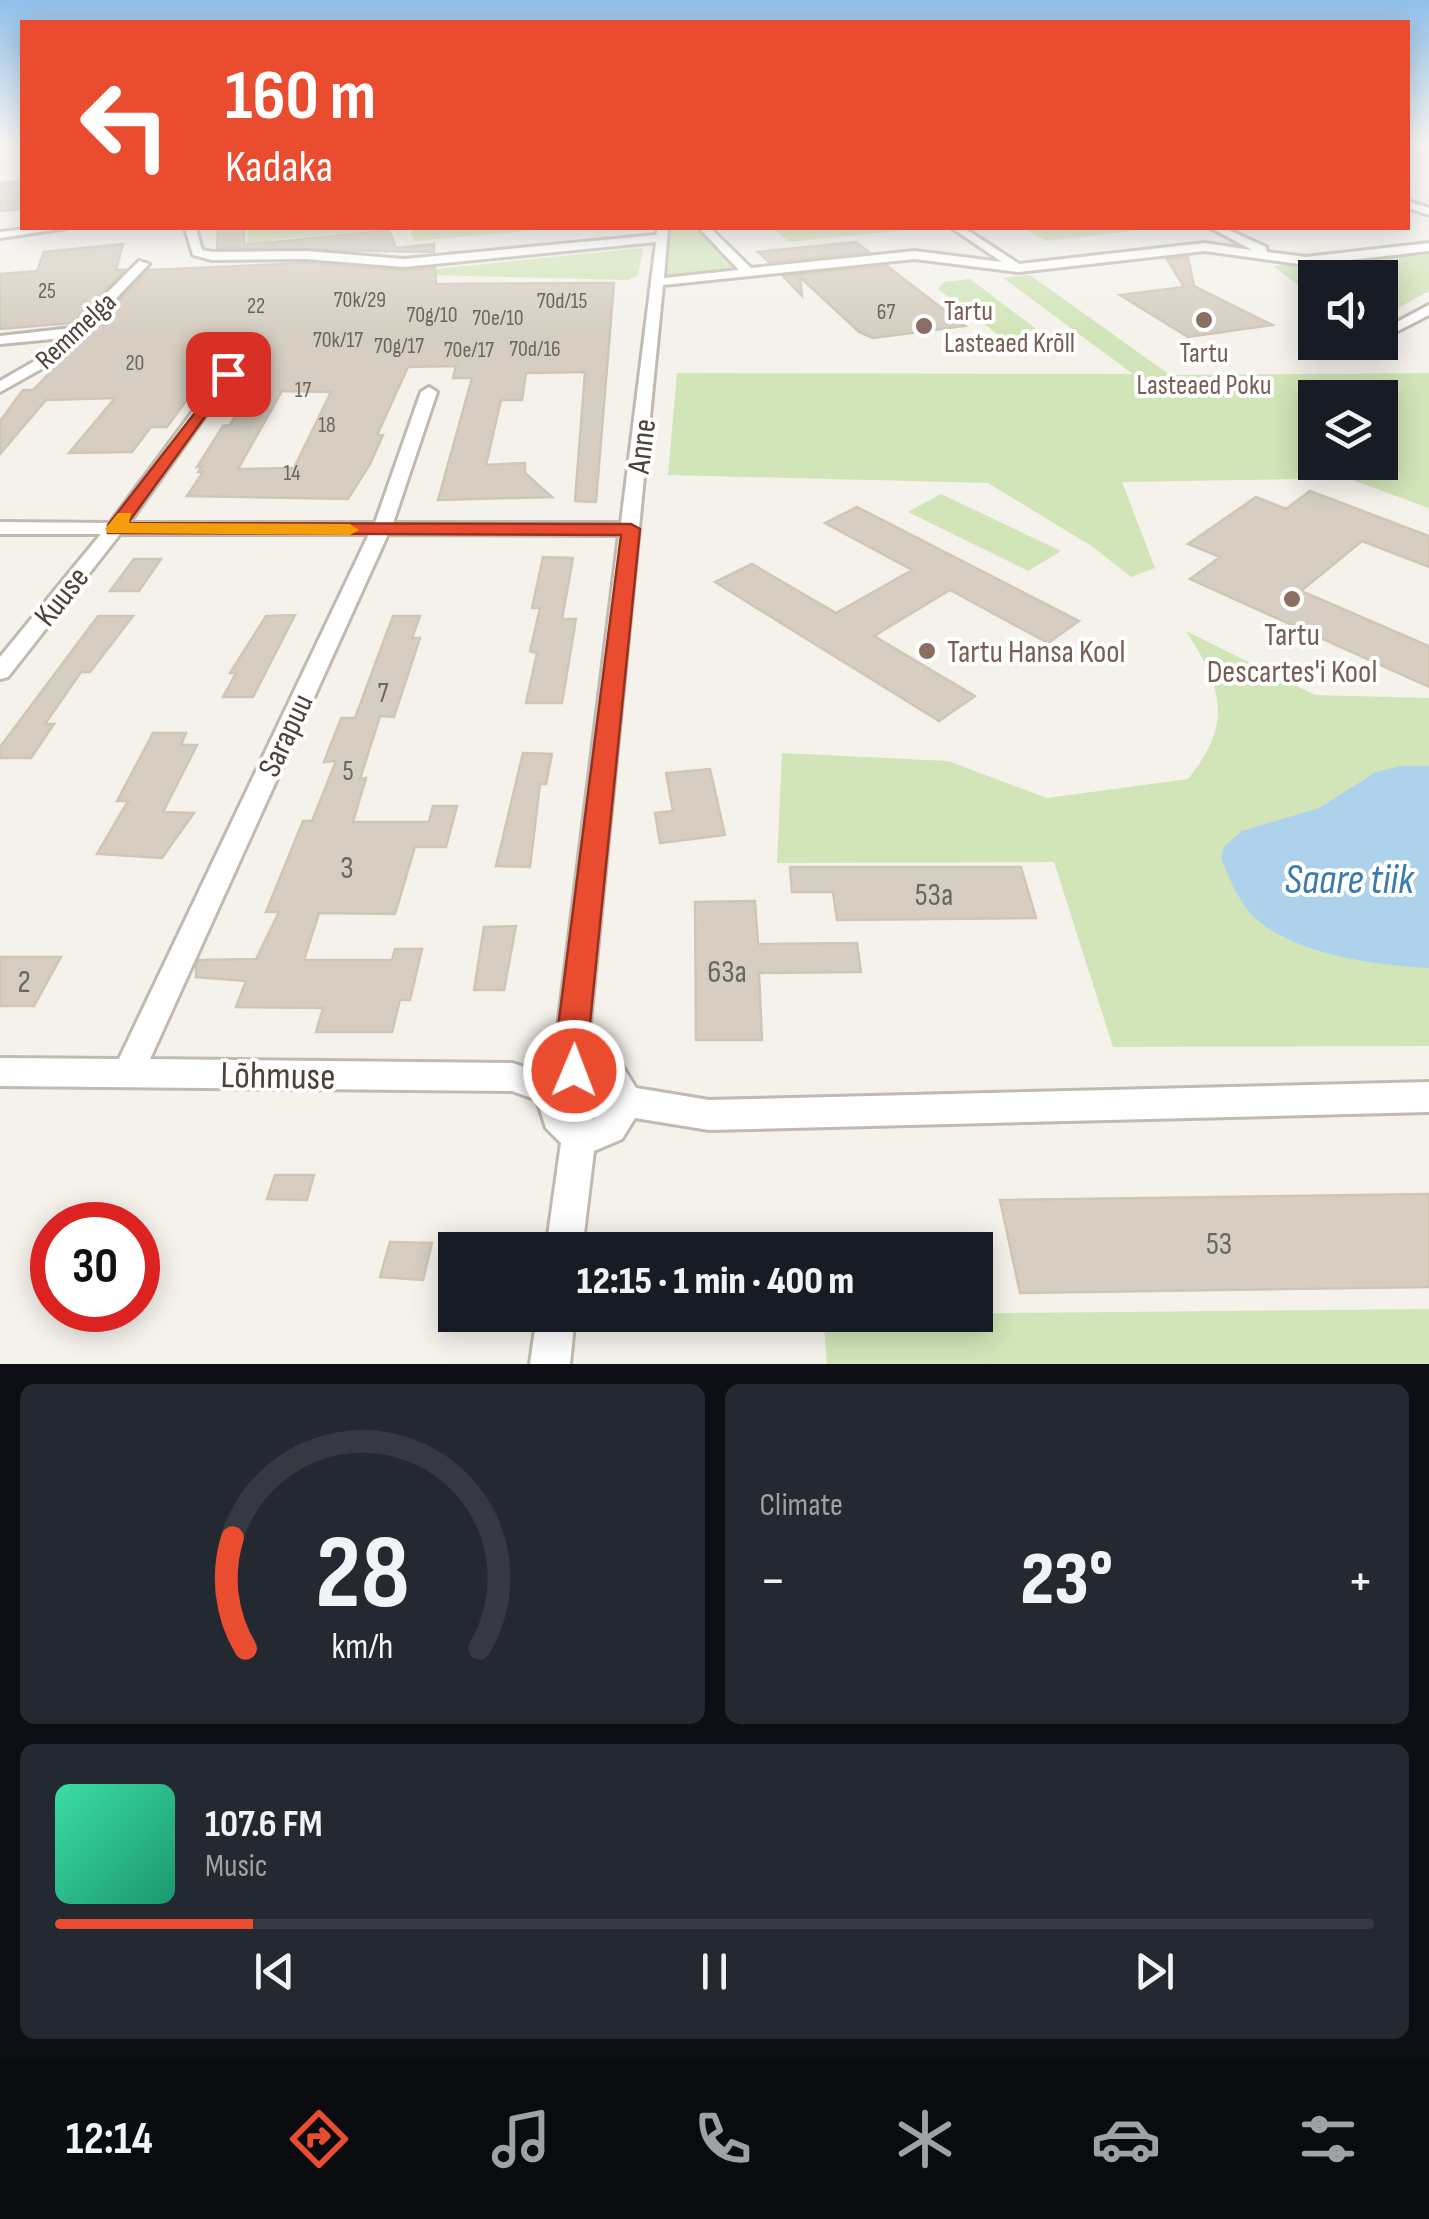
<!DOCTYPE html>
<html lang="en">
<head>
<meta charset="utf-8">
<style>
	:root { --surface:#171b24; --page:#242831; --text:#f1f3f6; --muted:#9ea1a6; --line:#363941; --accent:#e94c2e }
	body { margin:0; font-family:"Sofia Sans Condensed",sans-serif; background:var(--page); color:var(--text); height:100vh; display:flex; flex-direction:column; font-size:38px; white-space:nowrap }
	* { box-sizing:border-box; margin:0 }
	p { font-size:32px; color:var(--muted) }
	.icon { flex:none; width:55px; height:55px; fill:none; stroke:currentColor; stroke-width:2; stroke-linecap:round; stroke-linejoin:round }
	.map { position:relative; height:1364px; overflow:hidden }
	.details { display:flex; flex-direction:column; gap:20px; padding:20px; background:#0d0f14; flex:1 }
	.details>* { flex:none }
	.guide { position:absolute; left:20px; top:20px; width:1390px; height:210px; border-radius:0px; box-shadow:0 5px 25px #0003; background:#e94c2e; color:#fff; overflow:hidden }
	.fabs { position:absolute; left:1298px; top:260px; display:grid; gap:20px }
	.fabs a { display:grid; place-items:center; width:100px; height:100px; border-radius:0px; background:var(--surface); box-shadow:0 5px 25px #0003; font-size:50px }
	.speed { position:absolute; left:30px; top:1202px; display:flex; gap:20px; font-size:50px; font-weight:700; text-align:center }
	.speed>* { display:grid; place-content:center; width:130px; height:130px; border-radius:50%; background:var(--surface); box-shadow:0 5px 25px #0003; line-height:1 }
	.speed .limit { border:15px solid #d22; background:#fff; color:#111 }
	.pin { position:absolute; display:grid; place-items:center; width:85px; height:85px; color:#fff; margin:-42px; border-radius:20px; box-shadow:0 5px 15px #0006 }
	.me { position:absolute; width:110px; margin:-55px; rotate:1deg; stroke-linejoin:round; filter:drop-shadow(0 0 8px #0008) }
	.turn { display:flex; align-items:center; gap:35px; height:210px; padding:0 40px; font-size:45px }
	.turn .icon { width:130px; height:130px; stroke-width:2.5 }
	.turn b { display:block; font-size:70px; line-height:85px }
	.big { font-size:75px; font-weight:800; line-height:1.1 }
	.details .widget { flex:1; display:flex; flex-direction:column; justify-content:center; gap:15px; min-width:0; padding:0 35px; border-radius:15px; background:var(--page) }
	.details .dial { align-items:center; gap:0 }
	.dial svg { height:260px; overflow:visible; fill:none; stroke:var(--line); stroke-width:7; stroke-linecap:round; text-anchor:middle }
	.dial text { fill:var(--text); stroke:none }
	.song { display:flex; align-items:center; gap:30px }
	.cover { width:120px; height:120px; border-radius:15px; background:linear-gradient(135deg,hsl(160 70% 55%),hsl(160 70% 35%)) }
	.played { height:10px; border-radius:5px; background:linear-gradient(90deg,var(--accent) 15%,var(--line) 15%) }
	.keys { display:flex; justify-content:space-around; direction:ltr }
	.heat { display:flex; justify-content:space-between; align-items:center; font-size:55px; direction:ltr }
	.details .tiles { flex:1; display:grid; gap:20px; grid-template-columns:1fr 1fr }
	.widget:last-child { grid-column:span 2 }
	.trip { position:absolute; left:438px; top:1232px; width:555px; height:100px; border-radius:0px; background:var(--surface); box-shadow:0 5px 25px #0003; font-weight:800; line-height:100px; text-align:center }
	.tabs { display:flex; height:160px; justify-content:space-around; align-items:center; background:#090b0e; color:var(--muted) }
	.tabs .icon { width:70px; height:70px }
	.tabs .current { color:var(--accent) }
	.tabs b { font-size:45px; color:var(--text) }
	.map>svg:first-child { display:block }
	.green { fill:#d1e5b8; fill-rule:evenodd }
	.water { fill:#aed2ec }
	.building { fill:#d6cec2; stroke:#d0c6b6; stroke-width:2.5; fill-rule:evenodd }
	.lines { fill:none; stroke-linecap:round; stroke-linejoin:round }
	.street-casing { stroke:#c0baaf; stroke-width:6 }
	.street { fill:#fff; fill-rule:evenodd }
	.route { fill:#e94c2e; stroke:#97311e; stroke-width:2.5 }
	.slow { fill:#f59e0b }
	.education-dot { fill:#8d6e63; stroke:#fff; stroke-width:4 }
	.labels { text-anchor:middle; stroke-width:8; stroke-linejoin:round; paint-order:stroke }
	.far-number-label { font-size:22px; fill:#6c665c }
	.far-education-label { font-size:28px; fill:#785e54; stroke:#fff; text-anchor:start }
	.far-street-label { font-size:28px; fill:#49433a; stroke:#fff }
	.number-label { font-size:28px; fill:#6c665c }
	.street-label { font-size:32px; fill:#49433a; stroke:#fff }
	.education-label { font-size:32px; fill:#785e54; stroke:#fff }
	.near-number-label { font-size:32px; fill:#6c665c }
	.near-street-label { font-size:38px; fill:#49433a; stroke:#fff }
	.near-water-label { font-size:42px; font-style:italic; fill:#3a7cad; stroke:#fff }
</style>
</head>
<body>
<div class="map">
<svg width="1429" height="1364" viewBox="0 0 1429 1364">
	<rect width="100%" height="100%" fill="#f5f2ec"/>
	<path class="green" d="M 248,228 L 399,228 L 271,240 L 270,250 L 215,251 L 247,243 Z
		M 409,228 L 561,228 L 414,241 Z
		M 666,228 L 709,228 L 753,273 L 665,283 Z
		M 772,228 L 927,228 L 789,242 Z
		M 1023,228 L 1158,228 L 1046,241 Z
		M 643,248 L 638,275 L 628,280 L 425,275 L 425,270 Z
		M 1429,250 L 1429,291 L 1380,318 L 1380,278 L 1315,278 L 1315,298 L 1273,266 Z
		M 1030,275 L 1170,375 L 1429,373 L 1429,508 L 1314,466 L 1298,479 L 1122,482 L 1155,568 L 1131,577 L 1093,547 L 988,483 L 668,475 L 677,373 L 1133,374 L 1003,278 ZM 1315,398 L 1380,398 L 1380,462 L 1315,462 Z
		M 970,279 L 1055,343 L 1005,340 L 938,289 L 944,282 Z
		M 941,494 L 1061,551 L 1028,571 L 908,512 Z
		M 1186,631 L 1315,695 L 1429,698 L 1429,1046 L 1113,1047 L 1054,862 L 777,863 L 782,753 L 948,761 L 1047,798 L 1188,779 C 1233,723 1223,688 1186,631 Z
		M 1429,1309 L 1429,1364 L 827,1364 L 823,1315 Z"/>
	<path class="water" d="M 1400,766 L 1429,766 L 1429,968 C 1377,965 1297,955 1256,919 C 1241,906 1228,876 1221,858 L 1224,847 L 1242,831 L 1319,808 L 1376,772 Z"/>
	<path class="building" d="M 22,181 L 22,209 L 0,211 L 0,183 Z
		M 218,228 L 244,228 L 244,245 L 389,230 L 396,248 L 434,244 L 434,252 L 217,248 Z
		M 856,242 L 869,252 L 769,262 L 758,252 Z
		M 123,244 L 116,270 L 125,270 L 72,323 L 0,329 L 0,274 L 37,271 L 44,252 Z
		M 1188,257 L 1194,286 L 1272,325 L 1188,337 L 1120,295 L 1184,287 L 1167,259 Z
		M 306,263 L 404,271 L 435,268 L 436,284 L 614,283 L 596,502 L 575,501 L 585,372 L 526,373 L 522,400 L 501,400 L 486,465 L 525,463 L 525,473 L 552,497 L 438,500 L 472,378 L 453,378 L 456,366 L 408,367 L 377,435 L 383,435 L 370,464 L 348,499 L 187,496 L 203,472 L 198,472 L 202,466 L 197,467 L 223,426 L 230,425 L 263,370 L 227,366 L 208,371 L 167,427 L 151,427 L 132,452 L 69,453 L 115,398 L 46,400 L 0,454 L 0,421 L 23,390 L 33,390 L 149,270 ZM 282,391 L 331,392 L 294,468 L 238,469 Z
		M 887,266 L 965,326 L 873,338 L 859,332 L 800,277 L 802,296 L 783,276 Z
		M 1310,491 L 1429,536 L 1429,567 L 1362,541 L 1301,591 L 1429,646 L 1429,687 L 1190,579 L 1220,557 L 1188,544 L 1256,497 L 1286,509 Z
		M 857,507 L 1079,621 L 1048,643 L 950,590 L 874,636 L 975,696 L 939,721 L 715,582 L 752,564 L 836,613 L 912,570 L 825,523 Z
		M 543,557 L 573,558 L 562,619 L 576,619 L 562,703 L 526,703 L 537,653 L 530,651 L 540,608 L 532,608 Z
		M 134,559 L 161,559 L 139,591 L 110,591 Z
		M 295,615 L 253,697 L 223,697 L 236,673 L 230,673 L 266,616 Z
		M 98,616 L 133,616 L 90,672 L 81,672 L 45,724 L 54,724 L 31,758 L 0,758 L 0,747 Z
		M 393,616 L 420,616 L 412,638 L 420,638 L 394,717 L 380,716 L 360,779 L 366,778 L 353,822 L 429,822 L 433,806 L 457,806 L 446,847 L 415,847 L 395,914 L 319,913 L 304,960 L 392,960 L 395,949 L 422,949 L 410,1000 L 400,1000 L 392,1032 L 316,1032 L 323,1008 L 236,1007 L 246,981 L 196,977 L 196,966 L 199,960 L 256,959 L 279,912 L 266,912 L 303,821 L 312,821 L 336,761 L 324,762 L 341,718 L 355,718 Z
		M 153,733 L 186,733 L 181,745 L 197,745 L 163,812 L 194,813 L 162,858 L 97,854 L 128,801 L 117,801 Z
		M 523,753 L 552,754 L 546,784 L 540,784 L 530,867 L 496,866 Z
		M 710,769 L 725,835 L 660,843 L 655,813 L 673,811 L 666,773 Z
		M 790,867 L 1021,867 L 1036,918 L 837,920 L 833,892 L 792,892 Z
		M 755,901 L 758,944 L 857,943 L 861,972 L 759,973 L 762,1040 L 696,1040 L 695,902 Z
		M 516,926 L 504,990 L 474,990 L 484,927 Z
		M 0,957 L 61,957 L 34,1006 L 0,1006 Z
		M 275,1175 L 314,1175 L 307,1200 L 267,1199 Z
		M 1429,1194 L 1429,1287 L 1020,1293 L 1000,1200 Z
		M 390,1242 L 432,1243 L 423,1280 L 380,1277 Z"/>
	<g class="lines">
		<defs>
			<path id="street" d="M 1408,201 L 1429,208 L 1429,215 L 1408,208 Z
				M 35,228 L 66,228 L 0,238 L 0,232 Z
				M 185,228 L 196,228 L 202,250 L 212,252 L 306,251 L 404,259 L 656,235 L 658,228 L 668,228 L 664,278 L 739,270 L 699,228 L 710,228 L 751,268 L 915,251 L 1002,262 L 952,228 L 964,228 L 1019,264 L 1205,243 L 1252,250 L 1211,228 L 1224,228 L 1266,247 L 1267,252 L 1306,257 L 1429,243 L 1429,251 L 1306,265 L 1205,251 L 1019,272 L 915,259 L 663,285 L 588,1043 L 588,1052 L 621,1064 L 636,1088 L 709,1100 L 1429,1082 L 1429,1112 L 709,1130 L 635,1118 L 622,1139 L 594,1151 L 582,1250 L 546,1250 L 561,1143 L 546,1128 L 537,1100 L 512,1091 L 0,1086 L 0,1058 L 119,1059 L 369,534 L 120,534 L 8,677 L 0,679 L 0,657 L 101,534 L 0,534 L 0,522 L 110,523 L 223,371 L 228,370 L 235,374 L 129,523 L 375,523 L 421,392 L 429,387 L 437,392 L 393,523 L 621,523 L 656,242 L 404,267 L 306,259 L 212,260 L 193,255 ZM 388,534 L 619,535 L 556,1043 L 557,1062 L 547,1074 L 512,1063 L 150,1059 ZM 585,1081 L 594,1081 L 605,1092 L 605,1109 L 594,1119 L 582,1119 L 571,1108 L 571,1092 Z
				M 139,261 L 149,264 L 57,360 L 0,392 L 0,381 L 47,354 L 63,338 L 0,344 L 0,336 L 72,328 Z
				M 1429,305 L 1429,315 L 1380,340 L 1380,331 Z
				M 537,1315 L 575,1315 L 570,1364 L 530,1364 Z"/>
		</defs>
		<use href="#street" class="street-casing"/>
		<use href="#street" class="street"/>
	</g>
	<linearGradient id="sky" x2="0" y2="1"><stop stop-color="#91c0ea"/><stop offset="0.43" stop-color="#faf9f6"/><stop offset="1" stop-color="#faf9f6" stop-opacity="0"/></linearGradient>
	<rect width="1429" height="334" fill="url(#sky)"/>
	<path class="route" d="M 228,370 L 236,374 L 128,523 L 631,524 L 640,529 L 588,1043 L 590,1071 L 586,1082 L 574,1086 L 563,1082 L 556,1043 L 621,535 L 108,533 L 108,525 Z"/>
	<path class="slow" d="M 118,513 L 131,513 L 129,523 L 350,524 L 359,530 L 350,535 L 108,533 L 105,529 Z"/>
	<g class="education-dot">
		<circle cx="1204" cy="320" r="10"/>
		<circle cx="924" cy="326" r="10"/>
		<circle cx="1292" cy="599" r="10"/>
		<circle cx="927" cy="651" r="10"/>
	</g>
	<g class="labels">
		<g class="far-number-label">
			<text x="47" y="298">25</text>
			<text x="360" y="307">70k/29</text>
			<text x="562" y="308">70d/15</text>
			<text x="256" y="313">22</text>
			<text x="886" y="319">67</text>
			<text x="432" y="322">70g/10</text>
			<text x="498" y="325">70e/10</text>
			<text x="338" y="347">70k/17</text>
			<text x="399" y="353">70g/17</text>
			<text x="535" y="356">70d/16</text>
			<text x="469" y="357">70e/17</text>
			<text x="135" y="370">20</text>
			<text x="303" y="397">17</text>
			<text x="327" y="432">18</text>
			<text x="292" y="480">14</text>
		</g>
		<g class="far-education-label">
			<text x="944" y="320">Tartu<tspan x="944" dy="32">Lasteaed Krõll</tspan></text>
			<text x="1204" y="362" text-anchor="middle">Tartu<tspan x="1204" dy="32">Lasteaed Poku</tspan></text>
		</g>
		<g class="far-street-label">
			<text transform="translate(75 330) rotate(-43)" y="10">Remmelga</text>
		</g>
		<g class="number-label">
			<text x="383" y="702">7</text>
			<text x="348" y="780">5</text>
		</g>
		<g class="street-label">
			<text transform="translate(641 446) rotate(-83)" y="11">Anne</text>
			<text transform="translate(61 596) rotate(-51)" y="11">Kuuse</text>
			<text transform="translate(285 735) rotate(-65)" y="11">Sarapuu</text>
		</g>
		<g class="education-label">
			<text x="1292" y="645">Tartu<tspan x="1292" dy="37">Descartes'i Kool</tspan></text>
			<text x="947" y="662" text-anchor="start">Tartu Hansa Kool</text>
		</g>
		<g class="near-number-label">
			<text x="347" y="878">3</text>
			<text x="934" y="905">53a</text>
			<text x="727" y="982">63a</text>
			<text x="24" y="992">2</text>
			<text x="1219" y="1254">53</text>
		</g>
		<g class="near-street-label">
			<text transform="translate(278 1075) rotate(1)" y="13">Lõhmuse</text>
		</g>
		<g class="near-water-label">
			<text x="1349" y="893">Saare tiik</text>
		</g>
	</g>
</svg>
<div class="fabs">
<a><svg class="icon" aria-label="sound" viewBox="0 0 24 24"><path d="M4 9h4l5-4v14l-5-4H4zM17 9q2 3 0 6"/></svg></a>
<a><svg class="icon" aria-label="layers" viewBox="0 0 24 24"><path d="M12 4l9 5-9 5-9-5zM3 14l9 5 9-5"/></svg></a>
</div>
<div class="speed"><div class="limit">30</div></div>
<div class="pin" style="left:228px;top:374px;background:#d93025"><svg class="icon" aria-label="arrive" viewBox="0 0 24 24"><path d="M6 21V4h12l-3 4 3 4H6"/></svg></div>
<svg class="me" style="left:574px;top:1071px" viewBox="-20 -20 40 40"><circle r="17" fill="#e94c2e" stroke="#fff" stroke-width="3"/><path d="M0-11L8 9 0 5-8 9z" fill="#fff"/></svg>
<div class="trip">12:15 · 1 min · 400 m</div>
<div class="guide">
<div class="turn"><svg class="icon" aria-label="left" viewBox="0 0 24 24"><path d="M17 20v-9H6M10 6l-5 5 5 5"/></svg><div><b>160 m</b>Kadaka</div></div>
</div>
</div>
<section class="details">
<div class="tiles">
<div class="widget dial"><svg viewBox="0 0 100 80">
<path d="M14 69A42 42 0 1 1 86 69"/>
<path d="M14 69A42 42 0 0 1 10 35" stroke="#e94c2e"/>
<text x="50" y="56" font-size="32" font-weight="700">28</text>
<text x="50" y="72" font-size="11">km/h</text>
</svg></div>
<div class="widget"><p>Climate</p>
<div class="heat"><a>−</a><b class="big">23°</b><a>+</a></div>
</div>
<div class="widget">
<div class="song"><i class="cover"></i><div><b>107.6 FM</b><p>Music</p></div></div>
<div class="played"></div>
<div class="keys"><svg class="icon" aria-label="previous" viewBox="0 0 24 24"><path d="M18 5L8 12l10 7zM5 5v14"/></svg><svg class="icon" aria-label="pause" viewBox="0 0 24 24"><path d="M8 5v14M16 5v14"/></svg><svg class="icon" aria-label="next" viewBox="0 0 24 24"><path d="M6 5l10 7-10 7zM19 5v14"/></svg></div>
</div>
</div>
</section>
<nav class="tabs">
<b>12:14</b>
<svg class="icon current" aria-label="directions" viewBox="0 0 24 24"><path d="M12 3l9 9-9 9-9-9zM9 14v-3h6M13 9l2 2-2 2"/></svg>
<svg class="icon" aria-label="music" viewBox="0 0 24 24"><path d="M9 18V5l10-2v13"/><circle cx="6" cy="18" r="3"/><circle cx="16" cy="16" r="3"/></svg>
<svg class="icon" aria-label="phone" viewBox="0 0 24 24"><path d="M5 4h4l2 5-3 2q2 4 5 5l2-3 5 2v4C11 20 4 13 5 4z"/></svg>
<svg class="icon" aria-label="climate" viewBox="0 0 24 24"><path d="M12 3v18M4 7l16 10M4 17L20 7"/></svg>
<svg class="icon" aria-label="car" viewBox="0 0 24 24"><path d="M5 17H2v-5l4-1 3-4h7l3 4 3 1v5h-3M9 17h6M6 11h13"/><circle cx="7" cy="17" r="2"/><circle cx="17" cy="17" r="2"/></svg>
<svg class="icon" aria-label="filters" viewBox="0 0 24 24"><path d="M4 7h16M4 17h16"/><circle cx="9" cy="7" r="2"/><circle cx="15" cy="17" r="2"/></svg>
</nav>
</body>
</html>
